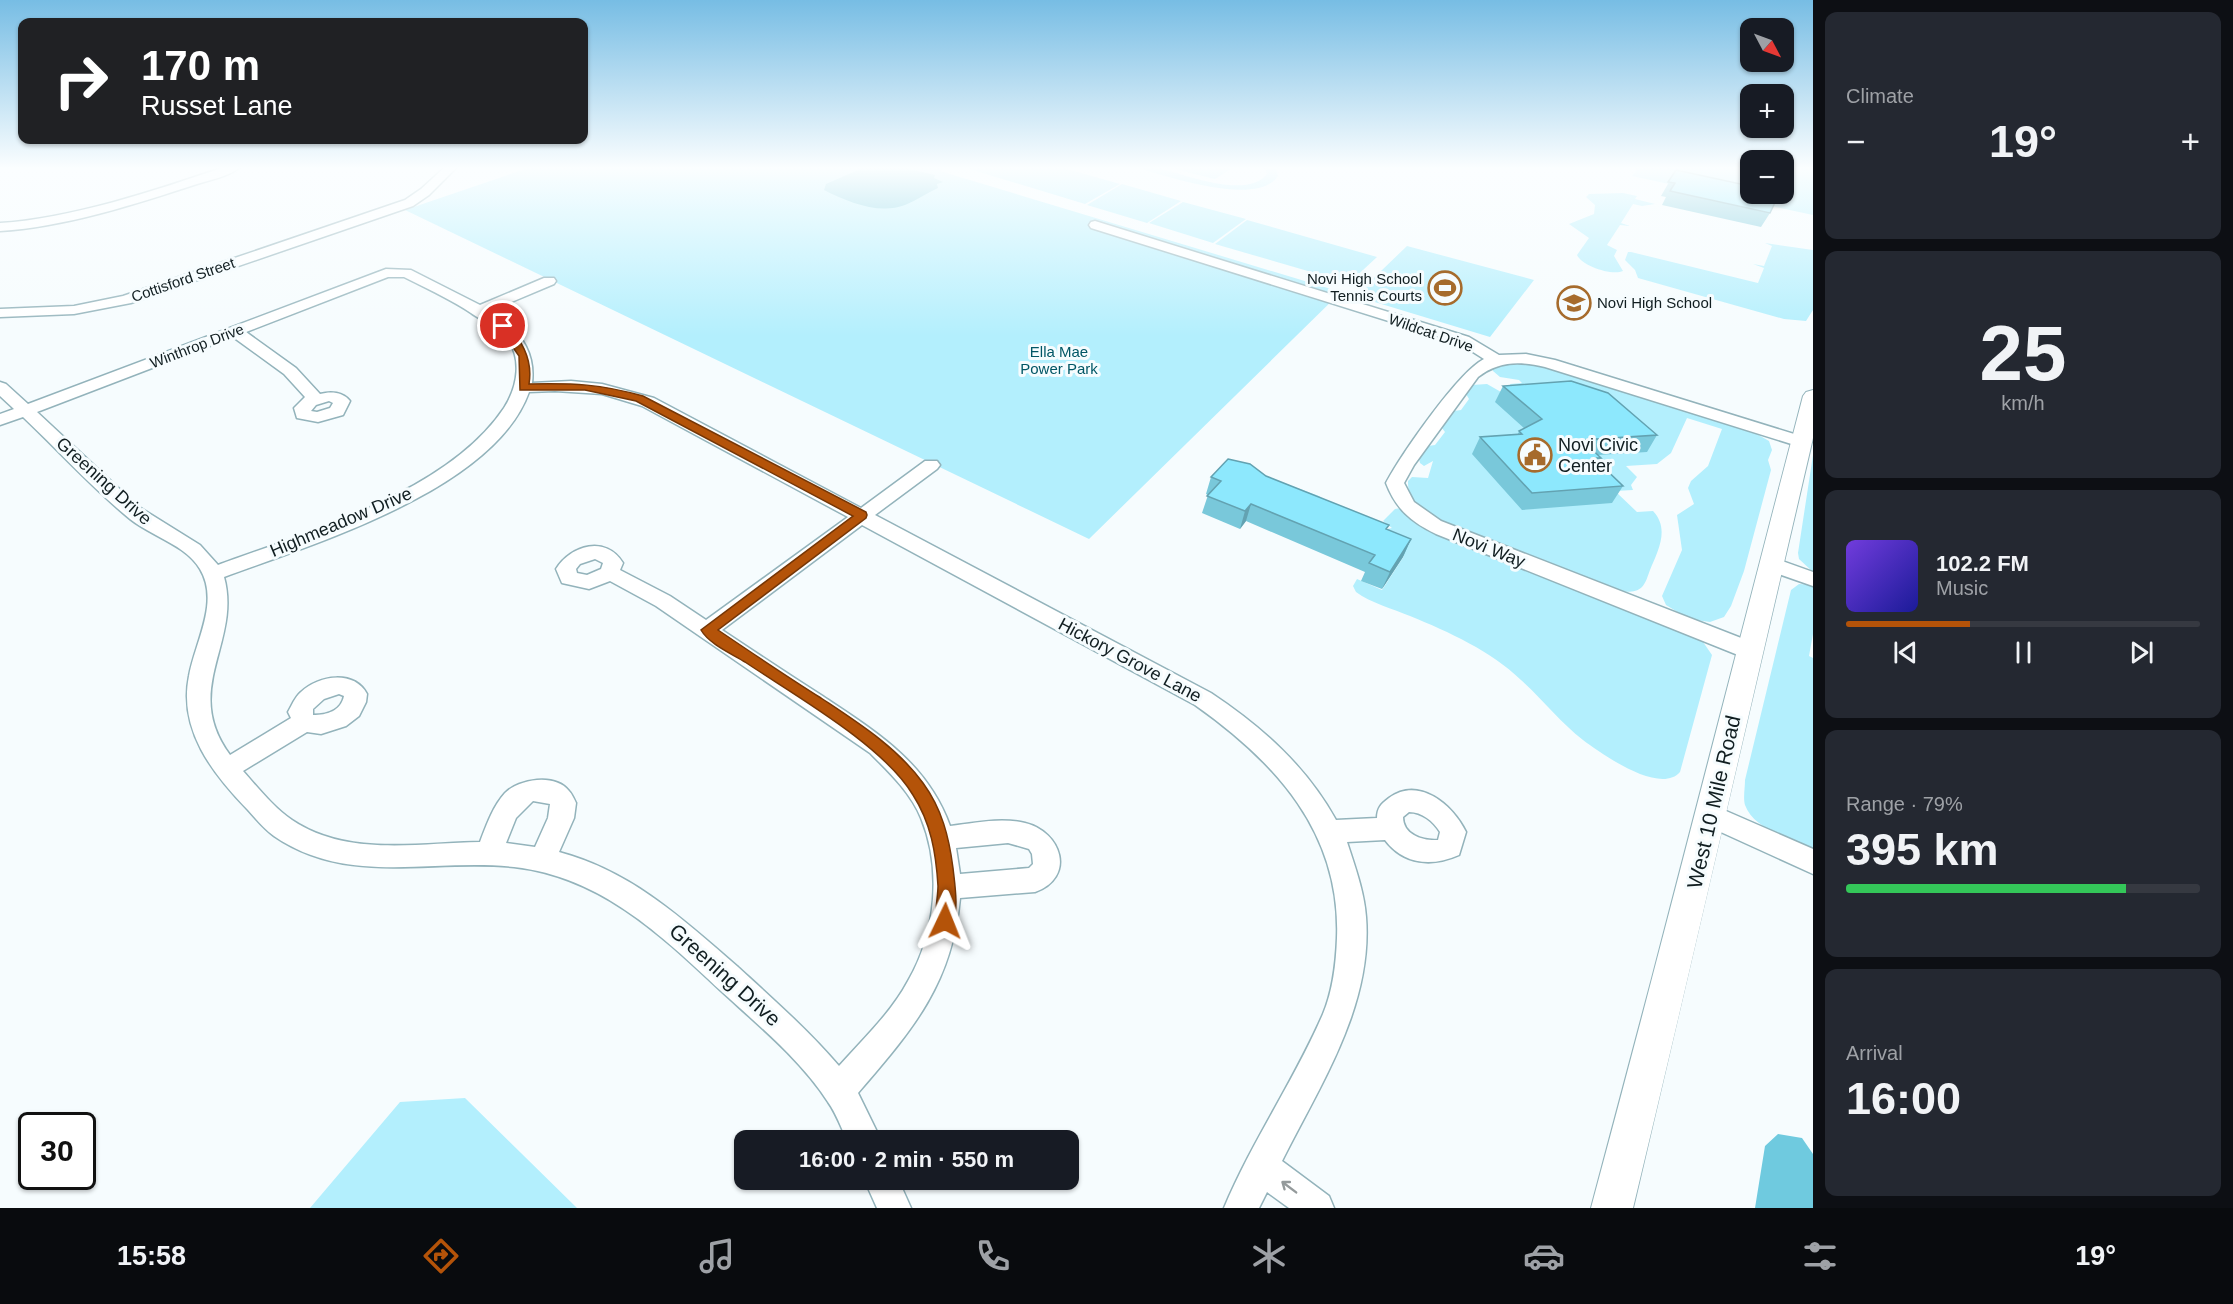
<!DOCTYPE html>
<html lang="en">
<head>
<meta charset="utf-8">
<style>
	:root { --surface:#171b24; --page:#242831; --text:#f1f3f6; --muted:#9ea1a6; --line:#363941; --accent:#b45309 }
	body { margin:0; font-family:Helvetica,sans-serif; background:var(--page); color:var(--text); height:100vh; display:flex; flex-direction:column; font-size:22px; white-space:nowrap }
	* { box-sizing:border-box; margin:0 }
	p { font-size:20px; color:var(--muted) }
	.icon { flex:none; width:33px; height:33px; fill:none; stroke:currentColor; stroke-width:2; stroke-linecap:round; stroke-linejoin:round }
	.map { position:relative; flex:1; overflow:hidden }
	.panel { display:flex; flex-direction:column; gap:12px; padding:12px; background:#0d0f14; width:420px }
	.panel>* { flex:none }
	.hud { position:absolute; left:18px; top:18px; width:570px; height:126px; border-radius:12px; box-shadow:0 2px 4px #0004; background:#202124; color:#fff; overflow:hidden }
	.needle { width:39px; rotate:131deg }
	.buttons { position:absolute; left:1740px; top:18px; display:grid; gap:12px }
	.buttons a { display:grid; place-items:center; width:54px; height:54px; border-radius:12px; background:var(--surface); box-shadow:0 2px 4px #0004; font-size:30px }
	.speed { position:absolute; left:18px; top:1112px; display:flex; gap:12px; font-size:30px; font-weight:700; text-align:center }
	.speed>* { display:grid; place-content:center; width:78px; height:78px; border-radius:50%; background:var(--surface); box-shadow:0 2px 4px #0004; line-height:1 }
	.speed .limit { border:3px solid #111; border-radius:9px; background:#fff; color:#111 }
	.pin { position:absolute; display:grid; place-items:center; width:51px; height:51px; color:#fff; margin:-26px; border:3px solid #fff; border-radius:50%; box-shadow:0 2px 6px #0007 }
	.me { position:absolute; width:66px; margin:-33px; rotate:2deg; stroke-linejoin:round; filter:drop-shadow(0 0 4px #0008) }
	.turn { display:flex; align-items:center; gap:21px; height:126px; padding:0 24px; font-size:27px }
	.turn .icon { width:78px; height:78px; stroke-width:2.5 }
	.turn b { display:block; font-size:42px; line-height:51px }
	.big { font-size:45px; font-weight:700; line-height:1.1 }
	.panel .card { flex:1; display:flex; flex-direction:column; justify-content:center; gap:9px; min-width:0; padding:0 21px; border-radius:12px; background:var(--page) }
	.panel .dial { align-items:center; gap:0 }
	.dial b { font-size:78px; line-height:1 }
	.song { display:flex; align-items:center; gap:18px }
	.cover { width:72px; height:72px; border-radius:9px; background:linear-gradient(135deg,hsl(260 70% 55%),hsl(240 70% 35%)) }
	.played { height:6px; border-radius:3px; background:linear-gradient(90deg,var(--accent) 35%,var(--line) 35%) }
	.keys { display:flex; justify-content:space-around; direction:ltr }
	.heat { display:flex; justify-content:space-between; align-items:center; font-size:33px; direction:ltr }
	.charge { height:9px; border-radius:4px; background:linear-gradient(90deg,#34c759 79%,var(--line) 0) }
	.trip { position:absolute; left:734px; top:1130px; width:345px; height:60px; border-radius:12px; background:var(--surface); box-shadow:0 2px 4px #0004; font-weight:700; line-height:60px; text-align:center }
	.menu { display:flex; height:96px; justify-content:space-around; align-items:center; background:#090b0e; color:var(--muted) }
	.menu .icon { width:42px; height:42px }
	.menu .on { color:var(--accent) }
	.menu b { font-size:27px; color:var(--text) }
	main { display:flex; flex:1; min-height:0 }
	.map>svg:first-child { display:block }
	.green { fill:#b3effd }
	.water { fill:#6fcadf }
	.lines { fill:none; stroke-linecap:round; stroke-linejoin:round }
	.minor-casing { stroke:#93b3bb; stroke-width:3 }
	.major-casing { stroke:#93b3bb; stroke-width:2 }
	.minor { fill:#fff; fill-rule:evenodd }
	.major { fill:#fff; fill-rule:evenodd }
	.wall { fill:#79c8da }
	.shaded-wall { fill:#63a2b1 }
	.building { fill:#8de8fd; stroke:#63a2b1; stroke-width:1.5 }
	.oneway { stroke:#949a9b }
	.route { fill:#b45309; stroke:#753606; stroke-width:1.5 }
	.labels { text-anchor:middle; stroke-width:6; stroke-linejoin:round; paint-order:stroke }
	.far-poi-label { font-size:15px; fill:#111e21; stroke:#f6fcfe; text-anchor:end }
	.far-street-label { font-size:15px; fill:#111e21; stroke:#f6fcfe }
	.far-park-label { font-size:15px; fill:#015665; stroke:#f6fcfe }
	.poi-label { font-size:18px; fill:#111e21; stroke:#f6fcfe; text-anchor:start }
	.street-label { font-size:18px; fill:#111e21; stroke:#f6fcfe }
	.near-street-label { font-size:21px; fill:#111e21; stroke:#f6fcfe }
</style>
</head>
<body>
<main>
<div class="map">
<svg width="1813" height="1208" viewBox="0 0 1813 1208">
	<rect width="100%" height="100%" fill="#f6fcfe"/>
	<path class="green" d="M 531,167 L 948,167 L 940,171 L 1341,292 L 1089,539 L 405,210 Z
		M 963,167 L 1060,167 L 1120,184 L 1085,204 Z
		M 1134,167 C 1140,167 1147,166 1153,167 C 1180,172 1246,201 1267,174 L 1264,167 L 1275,167 L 1278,176 C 1257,208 1164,175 1134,167 Z
		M 1166,167 L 1234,167 L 1215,179 Z
		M 1635,167 L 1750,167 L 1750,194 L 1784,194 L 1784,167 L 1813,167 L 1813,215 L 1632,176 L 1636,171 Z
		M 1122,184 L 1181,201 L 1147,223 L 1087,205 Z
		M 1623,193 L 1637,196 L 1635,199 L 1655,204 L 1642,206 L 1633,204 L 1621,223 L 1630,226 L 1620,225 L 1607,245 L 1617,250 L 1614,256 L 1623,271 C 1612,276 1582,266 1577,255 L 1589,238 L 1569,224 L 1594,214 L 1595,205 L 1586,197 L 1589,194 Z
		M 1183,202 L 1246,219 L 1213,243 L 1149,223 Z
		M 1247,220 L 1377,257 L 1349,283 L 1215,244 Z
		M 1765,243 L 1813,250 L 1813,310 L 1806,321 L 1784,319 L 1638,278 L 1635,270 L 1625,260 L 1628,252 L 1631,252 L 1758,283 L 1764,268 L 1753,264 L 1764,266 L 1772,246 Z
		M 1407,246 L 1534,280 L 1490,337 L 1355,296 Z
		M 1509,363 L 1533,364 L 1556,369 L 1755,433 L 1769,441 L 1772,450 L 1768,460 L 1771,470 L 1744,571 L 1731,606 L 1724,617 L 1710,622 L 1689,619 L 1666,605 L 1662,596 L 1682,550 L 1677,515 L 1694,504 L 1688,488 L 1691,481 L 1708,466 L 1722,429 L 1687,418 L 1671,453 L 1657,464 L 1626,466 L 1637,477 L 1631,485 L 1633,490 L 1615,491 L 1637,512 L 1653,511 C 1670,529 1658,551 1650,570 C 1648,575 1646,583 1642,587 C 1636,593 1626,592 1619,591 L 1436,519 C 1422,509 1407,500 1408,481 L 1412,477 L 1428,478 L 1433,461 L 1424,466 L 1420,463 L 1419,459 L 1428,446 L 1435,445 L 1445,432 L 1442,428 L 1454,411 L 1461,410 L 1469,399 L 1466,394 L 1472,385 L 1487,384 L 1501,392 L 1511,387 L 1510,384 L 1522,383 L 1519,380 L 1500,377 L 1493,371 L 1492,367 Z
		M 1813,455 L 1813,572 L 1799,559 L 1798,553 Z
		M 1284,483 L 1319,496 L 1372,532 L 1392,528 L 1383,521 L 1395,509 L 1401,508 L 1701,639 L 1712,655 L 1680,772 C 1660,795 1603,755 1583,740 C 1561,723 1542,699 1521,680 C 1491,651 1449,632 1410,616 C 1393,609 1371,603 1356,592 L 1353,586 L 1357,579 L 1382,590 L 1404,556 L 1380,546 L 1279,484 Z
		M 1799,584 L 1813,585 L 1813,634 L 1809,656 L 1813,658 L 1813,849 C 1792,839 1754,830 1745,805 C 1743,798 1745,788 1745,780 L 1791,590 Z
		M 465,1098 L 577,1208 L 310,1208 L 400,1102 Z"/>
	<path class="water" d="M 865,167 L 900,167 L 935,175 L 934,178 L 943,182 L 937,184 L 938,188 C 927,193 917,200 905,205 C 879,215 848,202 824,190 L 826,184 Z
		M 1778,1134 L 1802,1138 L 1813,1154 L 1813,1208 L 1755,1208 L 1765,1146 Z"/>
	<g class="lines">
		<defs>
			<path id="minor" d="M 224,167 L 240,167 C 230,176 210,180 197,184 C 136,204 65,227 0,231 L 0,223 C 69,219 158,190 224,167 Z
				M 445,167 L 457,167 L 429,195 L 413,206 L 131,303 L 74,314 L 0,317 L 0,309 L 74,306 L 123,296 L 405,200 L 421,189 Z
				M 1095,221 L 1469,337 L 1499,355 L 1526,354 L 1555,360 L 1807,438 L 1810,442 L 1807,446 L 1801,447 L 1545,367 C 1519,361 1499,361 1478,377 L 1414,465 L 1404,483 L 1414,502 L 1441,521 L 1759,645 L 1762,651 L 1759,657 L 1751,659 L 1743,657 L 1436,534 C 1411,522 1396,509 1386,483 C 1401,455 1458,372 1484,359 L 1459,343 L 1091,228 L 1089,225 L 1091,222 Z
				M 386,269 L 411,270 L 480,305 L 544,278 L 554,278 L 556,281 L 554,284 L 490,311 C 517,327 536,350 532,383 L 571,381 L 602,384 L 654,398 L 861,508 L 925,461 L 937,461 L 940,465 L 937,469 L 875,515 L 1211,693 C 1262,727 1306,766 1336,820 L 1377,818 C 1377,808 1381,804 1389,798 C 1419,776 1453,805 1466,832 L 1459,855 C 1432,867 1404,865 1385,840 L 1347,842 C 1355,867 1364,891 1366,917 C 1373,1006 1320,1085 1282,1161 L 1329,1196 L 1334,1208 L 1289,1208 L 1267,1192 L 1259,1208 L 1224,1208 C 1252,1141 1294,1081 1323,1014 C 1333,990 1336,964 1337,938 C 1341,833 1276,762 1195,705 L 862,525 L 722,630 C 755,652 788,674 821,695 C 875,731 927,762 950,826 C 974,823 1001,817 1025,823 C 1062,832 1076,877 1035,892 L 960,898 C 952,985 912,1030 858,1093 L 881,1140 L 847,1140 C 841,1127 836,1113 828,1102 C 801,1060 757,1024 721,991 C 660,934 601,877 514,867 C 432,858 348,887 274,836 C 264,829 256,819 248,810 C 213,774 178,730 189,676 C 195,642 220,602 200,569 C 186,545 151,536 130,519 C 93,489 58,450 23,417 L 0,425 L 0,414 L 14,409 L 0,396 L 0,382 L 6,384 L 28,404 ZM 388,277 L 404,277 L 412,281 C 432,291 453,301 471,313 C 482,321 495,325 505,336 C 523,357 518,386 504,408 C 448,492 310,531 218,565 L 200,545 L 139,507 L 37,412 L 233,337 L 284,374 L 305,397 L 294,408 L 297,418 L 318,422 L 343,415 L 350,401 C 343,392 331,391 320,394 L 296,368 L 246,332 ZM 555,391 L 602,394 L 642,406 L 848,517 L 706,620 L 670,596 L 620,570 L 623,563 C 606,535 571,545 556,569 L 562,583 L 589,589 L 610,581 L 656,606 L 870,753 C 889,772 911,793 921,818 C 942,869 936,933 908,981 C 891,1013 863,1039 839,1066 C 808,1030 773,999 738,967 C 683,919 631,871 559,852 L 574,818 L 576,803 C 574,799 572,794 569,791 C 555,773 519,779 505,793 C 493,806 486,826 480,842 C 417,843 347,857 292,820 C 274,808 258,788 243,771 L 307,732 L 321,734 L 346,726 L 359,716 L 366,702 L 367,694 C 354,670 319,675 301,692 C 295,697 292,705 288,712 L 291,718 L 230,755 C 181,689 242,642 224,577 C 313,544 494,490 529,392 ZM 329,401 L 333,403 L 330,408 L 317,412 L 311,411 L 316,405 ZM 595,559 L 603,563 L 601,569 L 587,575 L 577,573 L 576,569 L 580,564 ZM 339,694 L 344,696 C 341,711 327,715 313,715 L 313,709 L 324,699 ZM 533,801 L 550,804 L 548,818 L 535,847 L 506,843 L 516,818 ZM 1409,812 C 1422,812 1433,821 1440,832 L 1438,840 C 1423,841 1403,835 1403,817 ZM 1008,843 L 1029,849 L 1032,854 L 1033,864 L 1029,868 L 960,874 L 956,848 Z
				M 1771,557 L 1813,572 L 1813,586 L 1764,569 L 1761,564 L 1764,559 Z
				M 1710,804 L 1813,849 L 1813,874 L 1701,823 L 1697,815 L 1701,807 Z
				M 864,1179 L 898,1179 L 911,1208 L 877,1208 Z"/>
			<path id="major" d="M 1813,390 L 1813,438 C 1753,695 1695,952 1633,1208 L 1591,1208 C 1664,938 1732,667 1803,396 L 1806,392 Z"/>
		</defs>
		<use href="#minor" class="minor-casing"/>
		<use href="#major" class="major-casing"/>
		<use href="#minor" class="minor"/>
		<use href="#major" class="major"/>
	</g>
	<path class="wall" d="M 1676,170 L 1770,213 L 1761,227 L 1662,205 L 1666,197 L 1661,196 Z
		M 1503,386 L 1657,435 L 1647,452 L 1598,455 L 1601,458 L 1598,463 L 1623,486 L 1612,503 L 1522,510 L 1472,454 L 1480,437 L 1518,434 L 1519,431 L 1525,429 L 1495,402 Z
		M 1266,476 L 1387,530 L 1411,539 L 1403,557 L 1382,589 L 1361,581 L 1365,572 L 1246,521 L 1240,529 L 1202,513 L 1208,495 L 1206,494 L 1211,477 Z"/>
	<path class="shaded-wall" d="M 1251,504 L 1246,521 L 1240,529 L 1245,511 Z
		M 1411,539 L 1403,557 L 1382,589 L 1390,572 Z"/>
	<path class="building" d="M 1676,170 L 1750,186 L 1750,194 L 1779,194 L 1770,213 L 1670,191 L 1675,183 L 1668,182 Z
		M 1571,381 L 1608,393 L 1657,435 L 1582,440 L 1601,458 L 1594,458 L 1623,486 L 1532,493 L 1480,437 L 1522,434 L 1519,431 L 1542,419 L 1503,386 Z
		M 1228,459 L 1250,464 L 1266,476 L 1389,525 L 1386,529 L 1411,539 L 1390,572 L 1369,563 L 1375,555 L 1251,504 L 1245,511 L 1207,496 L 1221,481 L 1211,477 Z"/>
	<defs><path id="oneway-shaft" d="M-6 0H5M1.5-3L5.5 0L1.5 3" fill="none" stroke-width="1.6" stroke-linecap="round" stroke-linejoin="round" transform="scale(1.5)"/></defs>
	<use class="oneway" href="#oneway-shaft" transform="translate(1289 1187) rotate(-143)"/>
	<linearGradient id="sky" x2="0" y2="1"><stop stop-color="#77bde4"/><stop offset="0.5" stop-color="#fbfeff"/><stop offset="1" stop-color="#fbfeff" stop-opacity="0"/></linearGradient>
	<rect width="1813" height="336" fill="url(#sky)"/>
	<path class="route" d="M 500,324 L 506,324 C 523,341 533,360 529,384 C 574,383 600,384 643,396 L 866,512 L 867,515 L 866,518 L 718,630 C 752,653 786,676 821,698 C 857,722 897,747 923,783 C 942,809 949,837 953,868 C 955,886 959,910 952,927 L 945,929 L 939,927 C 933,915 938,899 938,886 C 936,853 931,823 913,795 C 883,745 794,695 745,662 C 732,654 709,644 701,630 L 853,516 L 636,401 L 585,390 L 520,390 L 519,356 L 498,326 Z"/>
	<defs>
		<symbol id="stadium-ring" viewBox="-11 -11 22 22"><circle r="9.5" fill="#f6fcfe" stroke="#a66b2c" stroke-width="1.5"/><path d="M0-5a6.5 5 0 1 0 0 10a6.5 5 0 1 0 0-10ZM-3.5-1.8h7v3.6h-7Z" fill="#a66b2c"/></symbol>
		<symbol id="school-ring" viewBox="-11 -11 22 22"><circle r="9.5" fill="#f6fcfe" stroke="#a66b2c" stroke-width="1.5"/><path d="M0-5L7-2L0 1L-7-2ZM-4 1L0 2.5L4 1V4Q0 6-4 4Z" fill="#a66b2c"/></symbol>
		<symbol id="civic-ring" viewBox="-11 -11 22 22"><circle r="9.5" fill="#f6fcfe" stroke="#a66b2c" stroke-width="1.5"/><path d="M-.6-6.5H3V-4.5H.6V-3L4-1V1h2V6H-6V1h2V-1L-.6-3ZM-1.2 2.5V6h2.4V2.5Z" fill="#a66b2c"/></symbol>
	</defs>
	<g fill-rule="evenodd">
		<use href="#stadium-ring" x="1426" y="269" width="38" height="38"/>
		<use href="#school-ring" x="1555" y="284" width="38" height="38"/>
		<use href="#civic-ring" x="1516" y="436" width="38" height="38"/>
	</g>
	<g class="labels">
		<g class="far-poi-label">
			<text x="1422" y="284">Novi High School<tspan x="1422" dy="17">Tennis Courts</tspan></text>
			<text x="1597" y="308" text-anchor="start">Novi High School</text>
		</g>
		<g class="far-street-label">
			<text transform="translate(183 280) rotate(-19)" y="5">Cottisford Street</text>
			<text transform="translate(1431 333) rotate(19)" y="5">Wildcat Drive</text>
			<text transform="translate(197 346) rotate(-21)" y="5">Winthrop Drive</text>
		</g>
		<g class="far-park-label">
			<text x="1059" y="357">Ella Mae<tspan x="1059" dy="17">Power Park</tspan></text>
		</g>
		<g class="poi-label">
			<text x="1558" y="451">Novi Civic<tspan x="1558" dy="21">Center</tspan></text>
		</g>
		<g class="street-label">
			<text transform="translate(104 481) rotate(42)" y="6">Greening Drive</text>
			<text transform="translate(341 522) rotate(-23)" y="6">Highmeadow Drive</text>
			<text transform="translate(1489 548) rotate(22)" y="6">Novi Way</text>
			<text transform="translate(1130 660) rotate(28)" y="6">Hickory Grove Lane</text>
		</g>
		<g class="near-street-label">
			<text transform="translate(1714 802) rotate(-77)" y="7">West 10 Mile Road</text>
			<text transform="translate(725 975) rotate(42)" y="7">Greening Drive</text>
		</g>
	</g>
</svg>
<div class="buttons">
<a><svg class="needle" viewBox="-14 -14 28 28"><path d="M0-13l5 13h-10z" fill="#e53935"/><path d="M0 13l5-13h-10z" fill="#9ea1a6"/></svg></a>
<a>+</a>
<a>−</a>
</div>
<div class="speed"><div class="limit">30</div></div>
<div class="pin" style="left:503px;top:326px;background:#d93025"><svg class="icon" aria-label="arrive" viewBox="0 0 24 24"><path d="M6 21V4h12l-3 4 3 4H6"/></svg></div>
<svg class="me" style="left:945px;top:921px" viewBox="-20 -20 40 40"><path d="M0-17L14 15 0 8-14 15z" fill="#b45309" stroke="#fff" stroke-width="4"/></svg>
<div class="trip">16:00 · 2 min · 550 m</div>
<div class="hud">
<div class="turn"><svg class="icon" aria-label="right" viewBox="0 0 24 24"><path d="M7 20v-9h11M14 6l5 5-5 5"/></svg><div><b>170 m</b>Russet Lane</div></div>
</div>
</div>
<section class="panel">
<div class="card"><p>Climate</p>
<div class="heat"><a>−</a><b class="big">19°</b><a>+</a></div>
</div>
<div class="card dial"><b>25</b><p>km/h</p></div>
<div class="card">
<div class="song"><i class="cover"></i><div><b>102.2 FM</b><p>Music</p></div></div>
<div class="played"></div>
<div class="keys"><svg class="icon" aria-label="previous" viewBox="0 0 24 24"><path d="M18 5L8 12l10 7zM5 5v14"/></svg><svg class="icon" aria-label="pause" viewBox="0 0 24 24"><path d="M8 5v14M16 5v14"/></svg><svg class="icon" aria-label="next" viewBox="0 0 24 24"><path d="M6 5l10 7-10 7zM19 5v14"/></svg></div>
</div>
<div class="card"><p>Range · 79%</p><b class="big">395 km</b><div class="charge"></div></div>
<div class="card"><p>Arrival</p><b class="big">16:00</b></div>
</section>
</main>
<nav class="menu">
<b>15:58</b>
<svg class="icon on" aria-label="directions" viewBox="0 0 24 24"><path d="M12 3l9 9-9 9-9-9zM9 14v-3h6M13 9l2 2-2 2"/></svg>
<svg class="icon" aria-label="music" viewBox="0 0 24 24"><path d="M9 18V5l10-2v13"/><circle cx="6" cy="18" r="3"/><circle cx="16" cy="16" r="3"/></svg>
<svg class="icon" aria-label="phone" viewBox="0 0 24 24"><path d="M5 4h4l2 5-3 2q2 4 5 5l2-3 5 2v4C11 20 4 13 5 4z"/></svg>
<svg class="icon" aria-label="climate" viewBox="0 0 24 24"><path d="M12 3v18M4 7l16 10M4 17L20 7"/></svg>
<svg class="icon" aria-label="car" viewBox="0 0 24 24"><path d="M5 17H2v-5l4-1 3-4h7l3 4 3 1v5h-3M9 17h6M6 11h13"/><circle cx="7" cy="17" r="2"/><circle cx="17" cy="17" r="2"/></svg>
<svg class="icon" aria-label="filters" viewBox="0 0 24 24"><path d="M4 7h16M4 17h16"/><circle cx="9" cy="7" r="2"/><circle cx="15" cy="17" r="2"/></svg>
<b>19°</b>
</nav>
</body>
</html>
